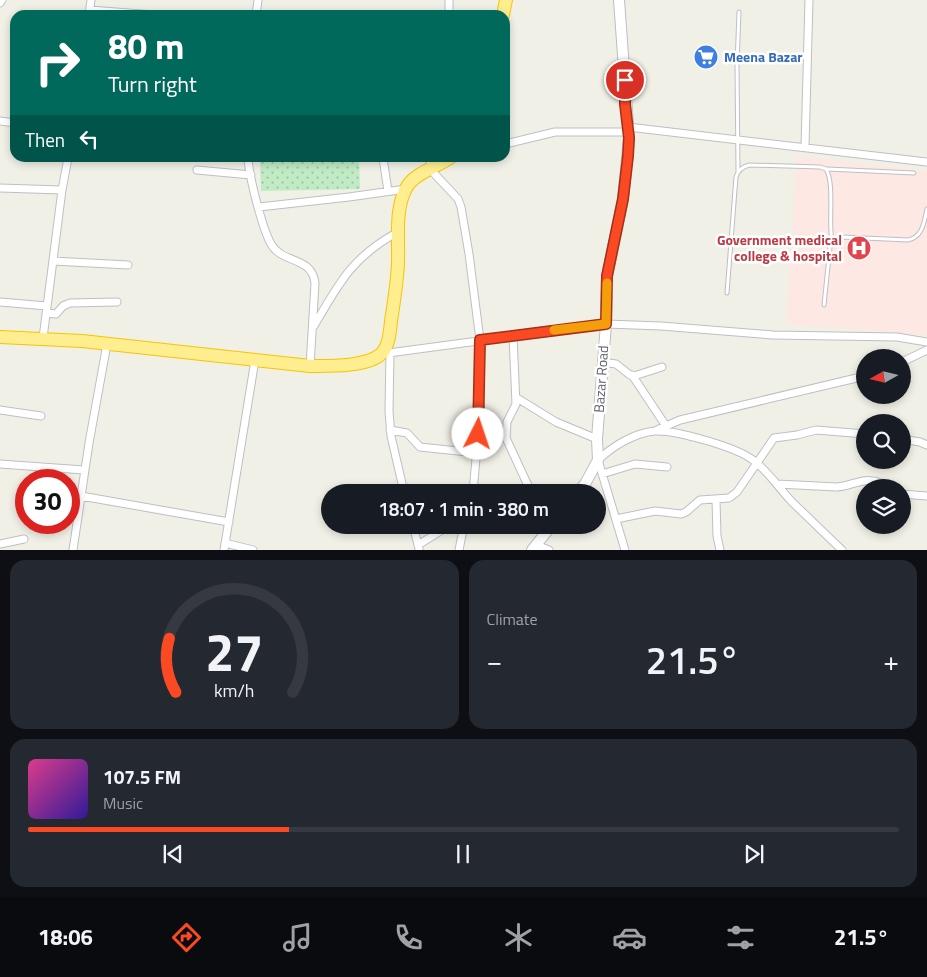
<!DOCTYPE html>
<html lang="en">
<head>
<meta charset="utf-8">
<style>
	:root { --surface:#171b24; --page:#242831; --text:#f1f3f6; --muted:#9ea1a6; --line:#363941; --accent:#fb4a23 }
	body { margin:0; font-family:"Titillium Web",sans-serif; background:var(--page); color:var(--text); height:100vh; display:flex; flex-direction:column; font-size:19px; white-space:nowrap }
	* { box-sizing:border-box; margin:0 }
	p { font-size:16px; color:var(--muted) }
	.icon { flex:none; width:28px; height:28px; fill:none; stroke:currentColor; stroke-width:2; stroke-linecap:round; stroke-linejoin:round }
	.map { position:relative; height:550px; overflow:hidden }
	.sheet { display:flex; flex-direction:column; gap:10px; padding:10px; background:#0d0f14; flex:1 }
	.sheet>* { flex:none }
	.guide { position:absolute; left:10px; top:10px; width:500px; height:152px; border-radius:15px; box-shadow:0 2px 8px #0003; background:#00695c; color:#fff; overflow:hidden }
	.needle { width:32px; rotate:262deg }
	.tools { position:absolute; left:856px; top:349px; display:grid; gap:10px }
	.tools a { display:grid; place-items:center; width:55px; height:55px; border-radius:50%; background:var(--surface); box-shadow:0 2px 8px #0003; font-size:25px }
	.speed { position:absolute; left:15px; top:469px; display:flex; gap:10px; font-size:25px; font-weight:700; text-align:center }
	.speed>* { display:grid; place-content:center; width:65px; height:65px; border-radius:50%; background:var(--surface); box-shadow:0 2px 8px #0003; line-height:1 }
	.speed .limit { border:8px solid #d22; background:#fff; color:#111 }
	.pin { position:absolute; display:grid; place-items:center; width:42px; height:42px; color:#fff; margin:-21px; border:2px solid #fff; border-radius:50%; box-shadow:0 1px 5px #0007 }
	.me { position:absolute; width:55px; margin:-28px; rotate:4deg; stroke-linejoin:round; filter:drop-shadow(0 0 4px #0008) }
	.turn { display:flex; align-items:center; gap:18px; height:105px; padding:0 15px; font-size:22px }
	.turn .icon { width:65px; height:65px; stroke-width:2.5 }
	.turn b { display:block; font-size:35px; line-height:42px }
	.then { display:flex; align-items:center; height:48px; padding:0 15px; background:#0003; gap:10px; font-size:19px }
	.big { font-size:38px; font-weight:600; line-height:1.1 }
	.sheet .tile { flex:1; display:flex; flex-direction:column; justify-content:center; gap:8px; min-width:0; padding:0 18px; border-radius:15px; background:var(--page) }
	.sheet .dial { align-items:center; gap:0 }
	.dial svg { height:130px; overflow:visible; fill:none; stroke:var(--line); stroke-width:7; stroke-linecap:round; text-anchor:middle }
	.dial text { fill:var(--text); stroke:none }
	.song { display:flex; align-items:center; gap:15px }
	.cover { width:60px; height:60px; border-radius:8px; background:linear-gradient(135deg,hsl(330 70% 55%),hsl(250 70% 35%)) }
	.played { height:5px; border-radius:2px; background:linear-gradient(90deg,var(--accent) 30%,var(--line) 30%) }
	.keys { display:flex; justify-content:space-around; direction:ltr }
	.heat { display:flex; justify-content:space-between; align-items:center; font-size:28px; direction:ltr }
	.sheet .tiles { flex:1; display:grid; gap:10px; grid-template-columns:1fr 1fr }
	.tile:last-child { grid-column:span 2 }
	.trip { position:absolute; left:321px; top:484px; width:285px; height:50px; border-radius:25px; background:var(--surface); box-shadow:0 2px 8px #0003; font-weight:600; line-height:50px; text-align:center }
	.dock { display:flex; height:80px; justify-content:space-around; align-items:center; background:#090b0e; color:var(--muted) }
	.dock .icon { width:35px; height:35px }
	.dock .active { color:var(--accent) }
	.dock b { font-size:22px; color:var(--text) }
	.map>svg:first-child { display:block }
	.medical { fill:#fee8e3 }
	.park { fill:url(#park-dots) }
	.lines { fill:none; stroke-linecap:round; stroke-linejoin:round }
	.lane-casing { stroke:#bebfc6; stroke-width:5 }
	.street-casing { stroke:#bebfc6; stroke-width:9 }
	.secondary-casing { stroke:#bcbec5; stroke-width:12 }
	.highway-casing { stroke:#f8c400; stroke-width:14 }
	.lane { stroke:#fff; stroke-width:3 }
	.street { stroke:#fff; stroke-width:7 }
	.secondary { stroke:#fff; stroke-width:10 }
	.highway { stroke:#ffee90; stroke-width:12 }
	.route-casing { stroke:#a33017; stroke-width:12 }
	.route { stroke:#fb4a23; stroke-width:9 }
	.slow { stroke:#f59e0b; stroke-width:9 }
	.labels { text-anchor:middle; stroke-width:5; stroke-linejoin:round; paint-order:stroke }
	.shop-label { font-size:14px; font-weight:bold; fill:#366cbe; stroke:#fff; text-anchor:start }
	.health-label { font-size:14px; font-weight:bold; fill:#be3a42; stroke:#fff; text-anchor:end }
	.street-label { font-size:14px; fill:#5e6168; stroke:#fff }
</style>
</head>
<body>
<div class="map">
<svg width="927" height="550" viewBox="0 0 927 550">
	<defs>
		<pattern id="park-dots" width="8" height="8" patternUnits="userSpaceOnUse" patternTransform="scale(1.25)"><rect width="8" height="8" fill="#c1ebc5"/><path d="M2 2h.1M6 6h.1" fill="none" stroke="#a0c2a4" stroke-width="1.8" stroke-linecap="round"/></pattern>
	</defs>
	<rect width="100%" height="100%" fill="#f1f0e6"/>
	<path class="medical" d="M 797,156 L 927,171 L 927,335 L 786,324 Z"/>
	<path class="park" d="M 260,158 L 359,158 L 360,189 L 261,191 Z"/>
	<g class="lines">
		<defs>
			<path id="lane" d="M 827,169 L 914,173
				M 738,171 L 737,65 L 739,12
				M 727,293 L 736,177 C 738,170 742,167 749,165 L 820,167 L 826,169 C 835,184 828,221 832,241
				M 824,305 L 830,247 C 832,240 835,238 842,237 L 908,240 C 923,237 924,222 927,209"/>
			<path id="street" d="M 449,0 L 449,15
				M 0,3 L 2,0
				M 90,10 L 154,15
				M 89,15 L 91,0
				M 256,15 L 258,0
				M 0,121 L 15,123
				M 628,127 L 927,162
				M 505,144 L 555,132 L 628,132
				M 805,147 L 809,0
				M 248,158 C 249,176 262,228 271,244 C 282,264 312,256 315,283 L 310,366
				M 383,158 L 388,191
				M 431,158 L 430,169 L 458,199 L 461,207 L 469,254 L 480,340 L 480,414 L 473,492
				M 197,170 L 251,175
				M 0,188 L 62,190
				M 259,207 L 349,197 L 406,189
				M 53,261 L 128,265
				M 0,302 L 47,306
				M 46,313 L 56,314 L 63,306 L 70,303 L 117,302
				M 314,326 C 339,283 352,257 398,232
				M 513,336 L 516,404 L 507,422 L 506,438 L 531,492
				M 43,338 L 62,190 L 68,158
				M 390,353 L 389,411 L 391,436 L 404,492
				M 381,354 L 606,324 L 661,326 L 773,335 L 897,337 L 927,342
				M 602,362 L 616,364 L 630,375 L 634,376 L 662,367
				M 902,362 L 927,350
				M 632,375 L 666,426
				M 517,398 L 556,422 L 597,439
				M 0,410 L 41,416
				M 390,430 L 407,433 L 420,447 L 477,453
				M 657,430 L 680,420 L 865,376
				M 902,439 L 920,442 L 927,445
				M 0,464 L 84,470
				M 602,474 L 635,464 L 667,467
				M 777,484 L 837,487 C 853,486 863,476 881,483 L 885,488
				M 902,494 L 927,496
				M 81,496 L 229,522
				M 716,499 L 717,536 L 720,550
				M 616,519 L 655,511 L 681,514 L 686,512 L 700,500 L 729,498 L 737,492 L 774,438 L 797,435 L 816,430 L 865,434
				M 413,525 L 419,549
				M 225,543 L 253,550
				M 0,544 L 24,539
				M 418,545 L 450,525
				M 536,545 L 549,550
				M 73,550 L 89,443 L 107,344
				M 224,550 L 255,360
				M 459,550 L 464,525
				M 625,550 L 598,460 C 613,446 634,433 655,431 C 676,430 736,447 753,460 C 768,471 779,488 792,502 C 809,518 825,534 842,550"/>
			<path id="secondary" d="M 578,492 L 585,484 L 598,460 L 597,439 L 606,324 L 607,276 L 623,199 L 629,138 L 619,0
				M 532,550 L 552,525"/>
			<path id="highway" d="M 503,15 L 506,0
				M 0,337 L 82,341 L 310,366 C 329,366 367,367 381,354 C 389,346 390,332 391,321 C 394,302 397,283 398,264 C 399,239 394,206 408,185 C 416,173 438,166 450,158"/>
		</defs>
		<use href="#lane" class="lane-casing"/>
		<use href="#street" class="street-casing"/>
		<use href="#secondary" class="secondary-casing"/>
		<use href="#highway" class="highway-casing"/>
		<use href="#lane" class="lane"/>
		<use href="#street" class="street"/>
		<use href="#secondary" class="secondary"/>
		<use href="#highway" class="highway"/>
	</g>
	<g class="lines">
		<defs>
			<path id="route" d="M 478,434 L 480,340 L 606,324 L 607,276 L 623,199 L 628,156 L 629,138 L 625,104 L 625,80"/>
		</defs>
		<use href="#route" class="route-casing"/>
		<use href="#route" class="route"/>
		<path class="slow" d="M 554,330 L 606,324 L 607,283"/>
	</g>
	<defs>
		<symbol id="supermarket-disc" viewBox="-11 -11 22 22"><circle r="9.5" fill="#3f7fe0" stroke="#fff"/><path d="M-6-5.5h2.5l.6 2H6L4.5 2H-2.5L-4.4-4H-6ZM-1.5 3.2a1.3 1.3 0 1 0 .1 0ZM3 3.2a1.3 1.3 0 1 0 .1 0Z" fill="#fff"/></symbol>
		<symbol id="hospital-disc" viewBox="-11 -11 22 22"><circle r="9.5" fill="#e0444e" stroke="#fff"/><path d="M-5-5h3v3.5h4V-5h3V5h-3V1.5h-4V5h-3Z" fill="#fff"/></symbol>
	</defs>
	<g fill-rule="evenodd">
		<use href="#supermarket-disc" x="692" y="43" width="28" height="28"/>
		<use href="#hospital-disc" x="845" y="234" width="28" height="28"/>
	</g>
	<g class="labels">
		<g class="shop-label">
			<text x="724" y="62">Meena Bazar</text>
		</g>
		<g class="health-label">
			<text x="842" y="245">Government medical<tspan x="842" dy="16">college &amp; hospital</tspan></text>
		</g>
		<g class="street-label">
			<text transform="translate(601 379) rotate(-86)" y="5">Bazar Road</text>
		</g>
	</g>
</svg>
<div class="tools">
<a><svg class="needle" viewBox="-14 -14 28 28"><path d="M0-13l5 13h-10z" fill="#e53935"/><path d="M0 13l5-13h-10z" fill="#9ea1a6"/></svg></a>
<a><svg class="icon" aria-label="search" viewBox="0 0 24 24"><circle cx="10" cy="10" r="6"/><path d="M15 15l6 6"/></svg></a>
<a><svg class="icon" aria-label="layers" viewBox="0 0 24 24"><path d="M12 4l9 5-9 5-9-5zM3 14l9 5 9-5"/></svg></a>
</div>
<div class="speed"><div class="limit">30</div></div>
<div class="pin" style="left:625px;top:80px;background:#d93025"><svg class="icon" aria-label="arrive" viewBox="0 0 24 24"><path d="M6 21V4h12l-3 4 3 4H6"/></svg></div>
<svg class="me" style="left:478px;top:434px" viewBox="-20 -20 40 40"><circle r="19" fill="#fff"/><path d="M0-13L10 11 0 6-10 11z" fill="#fb4a23"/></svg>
<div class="trip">18:07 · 1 min · 380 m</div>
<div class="guide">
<div class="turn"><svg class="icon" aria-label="right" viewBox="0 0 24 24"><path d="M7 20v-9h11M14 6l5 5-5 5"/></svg><div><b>80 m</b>Turn right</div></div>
<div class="then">Then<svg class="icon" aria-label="left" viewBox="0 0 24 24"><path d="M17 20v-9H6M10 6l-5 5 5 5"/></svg></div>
</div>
</div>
<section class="sheet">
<div class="tiles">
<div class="tile dial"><svg viewBox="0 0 100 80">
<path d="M14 69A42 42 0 1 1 86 69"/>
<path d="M14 69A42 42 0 0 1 10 36" stroke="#fb4a23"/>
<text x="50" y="56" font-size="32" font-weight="700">27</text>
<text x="50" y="72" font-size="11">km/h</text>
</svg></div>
<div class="tile"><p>Climate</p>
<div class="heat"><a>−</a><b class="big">21.5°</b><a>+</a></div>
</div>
<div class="tile">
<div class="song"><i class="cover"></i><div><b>107.5 FM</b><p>Music</p></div></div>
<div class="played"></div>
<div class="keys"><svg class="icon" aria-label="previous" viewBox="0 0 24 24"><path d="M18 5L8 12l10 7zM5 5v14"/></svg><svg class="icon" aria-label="pause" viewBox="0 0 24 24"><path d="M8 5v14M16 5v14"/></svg><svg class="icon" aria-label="next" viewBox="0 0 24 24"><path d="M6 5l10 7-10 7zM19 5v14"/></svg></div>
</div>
</div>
</section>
<nav class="dock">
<b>18:06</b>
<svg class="icon active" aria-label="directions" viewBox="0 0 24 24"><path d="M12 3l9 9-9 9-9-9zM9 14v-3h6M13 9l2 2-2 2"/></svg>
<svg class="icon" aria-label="music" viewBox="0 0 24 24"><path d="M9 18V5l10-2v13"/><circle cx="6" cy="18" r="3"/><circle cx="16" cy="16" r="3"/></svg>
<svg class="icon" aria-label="phone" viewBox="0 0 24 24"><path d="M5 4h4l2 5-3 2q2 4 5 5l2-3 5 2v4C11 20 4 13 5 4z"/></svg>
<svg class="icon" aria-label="climate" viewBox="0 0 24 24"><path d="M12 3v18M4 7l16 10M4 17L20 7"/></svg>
<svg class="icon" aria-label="car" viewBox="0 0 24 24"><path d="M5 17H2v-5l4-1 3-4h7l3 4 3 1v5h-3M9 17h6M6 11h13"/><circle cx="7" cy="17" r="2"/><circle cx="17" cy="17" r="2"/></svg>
<svg class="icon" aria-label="filters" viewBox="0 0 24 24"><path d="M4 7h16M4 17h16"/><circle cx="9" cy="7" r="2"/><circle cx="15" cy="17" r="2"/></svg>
<b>21.5°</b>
</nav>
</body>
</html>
